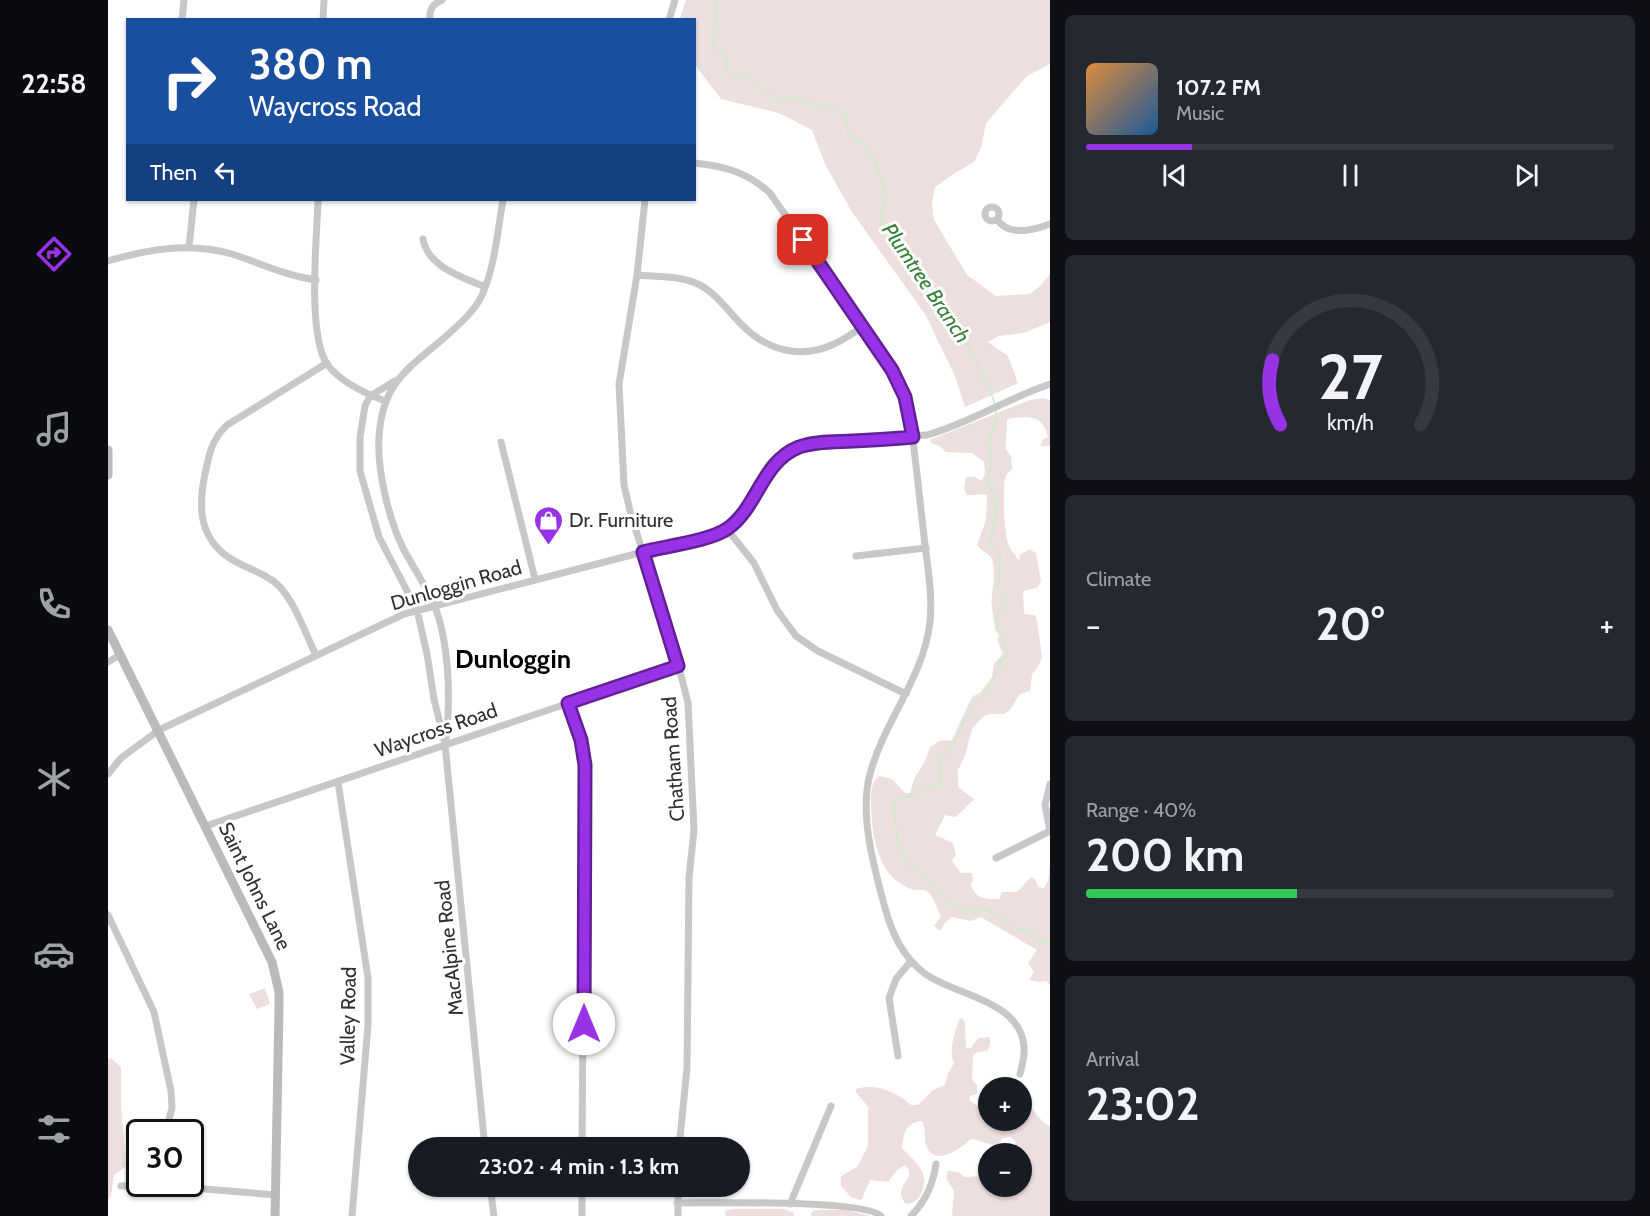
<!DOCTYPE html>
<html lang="en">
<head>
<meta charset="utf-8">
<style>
	:root { --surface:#171b24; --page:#242831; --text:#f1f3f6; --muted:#9ea1a6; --line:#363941; --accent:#9832e7 }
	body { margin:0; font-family:Cabin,sans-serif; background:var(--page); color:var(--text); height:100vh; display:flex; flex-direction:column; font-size:22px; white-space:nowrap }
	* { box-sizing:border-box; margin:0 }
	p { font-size:20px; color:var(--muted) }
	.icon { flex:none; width:33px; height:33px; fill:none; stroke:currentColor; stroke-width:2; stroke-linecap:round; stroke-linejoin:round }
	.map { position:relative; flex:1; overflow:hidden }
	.panel { display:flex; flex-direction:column; gap:15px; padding:15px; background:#0d0f14; width:600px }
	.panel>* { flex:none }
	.guide { position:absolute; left:18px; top:18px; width:570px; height:183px; border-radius:0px; box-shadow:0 2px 4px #0004; background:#1a4fa0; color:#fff; overflow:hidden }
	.controls { position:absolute; left:870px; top:1077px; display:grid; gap:12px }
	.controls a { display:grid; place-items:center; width:54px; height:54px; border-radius:50%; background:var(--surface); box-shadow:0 2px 4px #0004; font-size:30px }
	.speed { position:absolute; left:18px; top:1119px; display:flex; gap:12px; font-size:30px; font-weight:700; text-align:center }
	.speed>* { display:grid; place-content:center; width:78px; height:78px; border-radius:50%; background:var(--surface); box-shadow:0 2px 4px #0004; line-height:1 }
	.speed .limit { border:3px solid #111; border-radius:9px; background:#fff; color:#111 }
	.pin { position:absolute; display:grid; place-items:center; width:51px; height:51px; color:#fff; margin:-26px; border-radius:12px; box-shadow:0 3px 9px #0006 }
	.me { position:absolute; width:66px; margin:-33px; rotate:0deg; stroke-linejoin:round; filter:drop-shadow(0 0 4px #0008) }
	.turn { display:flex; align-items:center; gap:21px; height:126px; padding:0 24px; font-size:27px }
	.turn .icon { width:78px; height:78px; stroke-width:2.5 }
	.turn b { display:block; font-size:42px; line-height:51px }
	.then { display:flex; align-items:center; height:57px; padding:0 24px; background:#0003; gap:12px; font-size:22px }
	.big { font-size:45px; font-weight:800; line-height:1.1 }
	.panel .widget { flex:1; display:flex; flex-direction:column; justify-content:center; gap:9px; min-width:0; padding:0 21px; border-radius:9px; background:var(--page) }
	.panel .dial { align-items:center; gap:0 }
	.dial svg { height:156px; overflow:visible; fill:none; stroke:var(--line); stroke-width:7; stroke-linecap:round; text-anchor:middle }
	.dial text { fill:var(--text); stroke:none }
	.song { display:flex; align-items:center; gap:18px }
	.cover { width:72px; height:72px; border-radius:9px; background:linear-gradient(135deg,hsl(30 70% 55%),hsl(210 70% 35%)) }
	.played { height:6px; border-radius:3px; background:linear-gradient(90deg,var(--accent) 20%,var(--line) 20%) }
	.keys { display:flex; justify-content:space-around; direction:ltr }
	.heat { display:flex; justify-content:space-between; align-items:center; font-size:33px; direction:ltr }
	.charge { height:9px; border-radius:4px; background:linear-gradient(90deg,#34c759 40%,var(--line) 0) }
	.trip { position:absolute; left:300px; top:1137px; width:342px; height:60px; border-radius:30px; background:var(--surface); box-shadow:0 2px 4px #0004; font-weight:800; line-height:60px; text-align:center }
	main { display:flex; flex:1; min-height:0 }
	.tab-bar { display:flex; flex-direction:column; width:108px; justify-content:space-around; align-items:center; background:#090b0e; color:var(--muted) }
	.tab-bar .icon { width:42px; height:42px }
	.tab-bar .active { color:var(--accent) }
	.tab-bar b { font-size:27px; color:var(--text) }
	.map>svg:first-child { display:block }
	.green { fill:#eddfde }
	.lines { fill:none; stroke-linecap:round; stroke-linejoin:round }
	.stream { stroke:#caedcb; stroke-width:1.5 }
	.street { stroke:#c7c7c7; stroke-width:7 }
	.secondary { stroke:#bababa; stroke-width:9 }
	.route-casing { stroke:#632096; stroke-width:15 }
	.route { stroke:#9832e7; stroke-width:10 }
	.labels { text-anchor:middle; stroke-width:6; stroke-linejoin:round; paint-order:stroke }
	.poi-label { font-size:20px; fill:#303030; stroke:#fff; text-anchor:start }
	.street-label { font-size:20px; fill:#303030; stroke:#fff }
	.water-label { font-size:21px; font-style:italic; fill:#368037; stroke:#fff }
	.district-label { font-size:26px; font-weight:bold; fill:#000; stroke:#fff }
</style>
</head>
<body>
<main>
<nav class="tab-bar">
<b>22:58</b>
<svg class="icon active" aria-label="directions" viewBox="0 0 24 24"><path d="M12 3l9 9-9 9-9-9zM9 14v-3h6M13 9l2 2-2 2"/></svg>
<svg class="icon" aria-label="music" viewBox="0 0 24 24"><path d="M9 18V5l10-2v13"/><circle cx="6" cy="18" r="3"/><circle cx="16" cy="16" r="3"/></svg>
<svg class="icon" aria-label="phone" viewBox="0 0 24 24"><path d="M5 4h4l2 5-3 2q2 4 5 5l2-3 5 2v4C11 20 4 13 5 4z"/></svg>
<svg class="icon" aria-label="climate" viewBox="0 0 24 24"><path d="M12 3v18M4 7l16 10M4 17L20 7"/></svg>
<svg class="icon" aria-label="car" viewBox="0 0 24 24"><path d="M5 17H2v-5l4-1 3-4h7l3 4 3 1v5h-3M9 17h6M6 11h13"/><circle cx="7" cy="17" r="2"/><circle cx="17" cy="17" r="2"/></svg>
<svg class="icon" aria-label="filters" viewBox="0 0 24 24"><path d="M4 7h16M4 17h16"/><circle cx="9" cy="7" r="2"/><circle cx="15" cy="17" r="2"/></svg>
</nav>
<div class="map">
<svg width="942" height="1216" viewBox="0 0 942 1216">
	<rect width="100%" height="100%" fill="#fff"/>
	<path class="green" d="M 578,0 L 942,0 L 942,64 L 919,76 L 878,123 L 873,148 L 866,162 L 847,173 L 827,187 L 824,203 L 826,220 L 859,275 L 888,296 L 922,294 L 932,286 L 942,274 L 942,322 L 916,333 L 891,336 L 880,342 L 900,356 L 910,383 L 857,407 L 847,376 L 817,314 L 744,212 L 717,164 L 704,130 L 671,113 L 613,99 L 587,65 L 586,20 L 572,19 Z
		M 935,398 L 942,400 L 942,446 L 933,446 L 934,440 L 940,437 C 935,413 917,416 899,419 L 898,449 L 903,456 L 904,469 C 902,471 899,473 898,476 C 894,485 896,537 901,546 C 904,552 908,555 911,562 L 912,555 L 921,549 L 928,553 L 933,582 L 929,588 L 915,591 L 916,614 L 927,615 L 929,620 L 934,657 L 930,667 L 924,674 L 922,691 L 912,694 L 902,710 L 896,714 L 882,714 L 876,716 L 864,729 L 857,756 L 850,770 L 850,787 L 866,799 L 848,817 L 837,815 L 827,835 L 845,843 L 848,855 L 844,861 L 853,873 L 864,873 L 865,879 L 863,885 C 867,899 878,899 891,899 L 894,892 L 909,892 L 923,877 L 927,879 L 930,887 L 936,888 L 940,881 L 942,864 L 942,985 L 938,981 L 930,982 L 921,980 L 926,972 L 920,963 L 929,950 L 873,917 L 863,921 L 844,917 L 836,924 L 832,931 L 826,926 L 833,916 C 829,909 826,897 820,892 C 815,888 812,891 807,890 C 801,889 795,885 790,882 C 768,865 764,832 763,806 C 763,795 762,783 771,776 L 784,779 L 797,793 L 802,793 L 806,779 L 816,763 L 822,747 L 831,741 L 844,740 L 861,703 L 865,696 L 872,693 L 884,677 L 886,664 L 895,654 L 889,640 L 891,634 L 887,630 C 887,619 882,606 884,596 C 885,586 887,573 885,562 C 882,552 873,552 869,545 L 878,520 L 879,495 C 872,493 866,496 858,495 L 856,488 L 858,477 L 866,477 L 874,481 L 877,473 L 876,462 L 864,453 L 838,452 L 831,445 L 824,444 L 822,440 L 922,400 Z
		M 157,988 L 162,1004 L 149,1009 L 141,994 Z
		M 852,1018 L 855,1019 L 857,1022 L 858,1048 L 863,1048 L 870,1038 L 882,1037 L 882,1045 L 879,1051 L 869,1052 L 865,1056 L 864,1080 L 869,1085 L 869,1094 L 862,1096 L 861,1100 L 868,1105 L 880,1105 L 880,1120 L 914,1120 L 914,1105 C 928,1105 929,1122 942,1126 L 942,1216 L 844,1216 L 846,1191 L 838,1178 L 840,1171 L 850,1172 L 857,1177 C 867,1177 871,1174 880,1180 L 880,1186 L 914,1186 L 914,1154 L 904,1153 L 908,1142 L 903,1137 L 895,1138 L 889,1145 C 879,1145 872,1140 863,1139 C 852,1149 825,1168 818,1145 C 816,1136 818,1129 814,1121 C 798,1122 795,1134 794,1148 C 808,1163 823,1172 813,1194 C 809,1200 805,1204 798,1204 C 788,1193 795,1186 801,1176 L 801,1170 L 797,1165 L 788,1171 L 780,1182 L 762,1180 L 754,1199 L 752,1200 L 743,1197 L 733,1186 L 733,1177 L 738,1173 L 749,1167 L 760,1146 L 760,1107 L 748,1092 L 748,1089 C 769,1083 788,1092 803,1105 L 810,1105 L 825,1090 L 837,1085 L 840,1073 L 846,1063 C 840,1051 847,1031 852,1018 Z
		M 3,1058 L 13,1067 L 13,1106 L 18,1166 L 6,1175 L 3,1196 L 0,1200 L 0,1059 Z
		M 624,1209 L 676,1209 L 686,1213 L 686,1216 L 618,1216 L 617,1211 Z
		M 706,1210 L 738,1210 L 763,1216 L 703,1216 L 703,1213 Z"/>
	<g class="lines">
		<path class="stream" d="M 608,0 L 606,48 L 618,56 L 620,72 L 624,76 L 627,78 L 638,76 L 645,78 L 653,88 L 672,100 L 689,98 L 708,105 L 726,108 L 738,115 L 741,138 L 756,144 L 766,158 L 777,189 L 778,200 L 773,211 L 775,224 L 795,247 L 807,273 L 820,294 L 853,330 L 875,377 L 881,387 L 887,405
			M 888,410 L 889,420 L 881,441 L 883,455 L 880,483 L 882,489 L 890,499 L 883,540 L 883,546 L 892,556 L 892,576 L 889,589 C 904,602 891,605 889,619 C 888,630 895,643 900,652 L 898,657 L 892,659 L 893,665 C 882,678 885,692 866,702 L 862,713 L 855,722 L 849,738 L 832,762 L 832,783 L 826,787 L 823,785 L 808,796 C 799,795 792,797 786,804 L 789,839 L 795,856 L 801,865 L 809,872 L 823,880 L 840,902 L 863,912 L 882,911 L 905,925 L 909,929 L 923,931 C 928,938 933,945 942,943"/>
		<path class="street" d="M 74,20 L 76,0
			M 215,20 L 216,0
			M 322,20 C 321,9 325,4 334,0
			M 561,20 L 567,0
			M 586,163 C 616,166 639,172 662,193 L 778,361 L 797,397 L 801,410 C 807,452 811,494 816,536 C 819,564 825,594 822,622 C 816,677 776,721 762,774 C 751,815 766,867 777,908 C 784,933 794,956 816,973 C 847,996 913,1000 916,1047 C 917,1056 914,1065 912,1074
			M 210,200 C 209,237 199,334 219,364 C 232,382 256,393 277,401
			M 537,200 L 529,275 L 511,384 L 516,485 L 522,511 L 574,679 L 580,703 L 586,830 L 581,878 L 579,1068 L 571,1148
			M877 214a7 7 0 1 1 14 0a7 7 0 1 1-14 0Z
			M 889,219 C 900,237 926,230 942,224
			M 315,239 C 320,267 354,277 377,287
			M 81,247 L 86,200
			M 0,261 C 41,249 81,242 124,254 C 152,263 178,276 208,280
			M 529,275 C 551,277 578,275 597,288 C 611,297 621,312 633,324 C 658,350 692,360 726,344 C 736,340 745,333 754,327
			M 287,381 L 262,396 L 257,406 L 252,437 L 252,471 L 271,537 L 309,610 L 319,654 L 326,699 L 337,744 L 377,1148
			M 393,442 L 427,579
			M 619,529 L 646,563 L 669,610 L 688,636 L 710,651 L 798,694
			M 748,556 L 818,548
			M 208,655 C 197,633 188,604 171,586 C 156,571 133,568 116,554 C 90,533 91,503 97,474 C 101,454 104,439 119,425 L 219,363
			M 0,662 L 12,655
			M 460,703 L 473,740 L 477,765 L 474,1148
			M 338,739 C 343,698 341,642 326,604 C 317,585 305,567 295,548 C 281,520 269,470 271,438 C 274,376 307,366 347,328 C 356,320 365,311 371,301 C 387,271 389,233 395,200
			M 0,774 L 13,758 L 51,730 L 296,614 L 535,552 L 599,538 L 613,533 L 632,517 L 668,463 L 677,455 L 690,448 L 719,442 L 819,435 C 862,423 900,398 942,384
			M 230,782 L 260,978 L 260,1025 L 244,1216
			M 942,784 L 937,805 L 942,831
			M 98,826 L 570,666
			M 888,858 L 942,831
			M 0,915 L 46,1012 L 63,1091 L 64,1108 L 60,1123
			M 790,1056 L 781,998 L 788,979 L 803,961
			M 13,1186 L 48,1185 L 168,1195
			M 382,1186 L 386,1216
			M 474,1186 L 474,1216
			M 569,1203 C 602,1203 755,1199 773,1216
			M 682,1204 L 723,1106
			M 570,1216 L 570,1186
			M 803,1216 C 818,1201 825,1185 828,1164"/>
		<path class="secondary" d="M 0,450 L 0,475
			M 0,630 L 164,962 L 171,992 L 171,1008 L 167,1216"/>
	</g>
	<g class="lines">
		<defs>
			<path id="route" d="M 476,1024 L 477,765 L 473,740 L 460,703 L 570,666 L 535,552 C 558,546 601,541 619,529 C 650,508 653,462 691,447 C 708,441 727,442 745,441 C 765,440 785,439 805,437 L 797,397 L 784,370 L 695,240"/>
		</defs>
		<use href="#route" class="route-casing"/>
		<use href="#route" class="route"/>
	</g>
	<defs>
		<symbol id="shop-pin" viewBox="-11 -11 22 30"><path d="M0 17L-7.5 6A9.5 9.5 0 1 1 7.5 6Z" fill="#9832e7" stroke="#fff"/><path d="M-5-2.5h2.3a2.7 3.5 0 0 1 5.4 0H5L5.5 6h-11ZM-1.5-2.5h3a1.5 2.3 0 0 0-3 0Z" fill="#fff"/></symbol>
	</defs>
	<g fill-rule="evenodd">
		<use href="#shop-pin" x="424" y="504" width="33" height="45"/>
	</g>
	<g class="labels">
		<g class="poi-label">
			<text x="461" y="527">Dr. Furniture</text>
		</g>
		<g class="street-label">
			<text transform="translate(348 585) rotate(-16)" y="7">Dunloggin Road</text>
			<text transform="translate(328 730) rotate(-19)" y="7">Waycross Road</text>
			<text transform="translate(565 759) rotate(-94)" y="7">Chatham Road</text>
			<text transform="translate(147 886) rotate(64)" y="7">Saint Johns Lane</text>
			<text transform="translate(341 948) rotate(-96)" y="7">MacAlpine Road</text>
			<text transform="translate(240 1016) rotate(-89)" y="7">Valley Road</text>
		</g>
		<g class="water-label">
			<text transform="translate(818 283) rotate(56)" y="7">Plumtree Branch</text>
		</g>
		<g class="district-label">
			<text x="405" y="668">Dunloggin</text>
		</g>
	</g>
</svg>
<div class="controls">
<a>+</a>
<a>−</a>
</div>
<div class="speed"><div class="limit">30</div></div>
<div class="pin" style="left:695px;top:240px;background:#d93025"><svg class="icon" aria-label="arrive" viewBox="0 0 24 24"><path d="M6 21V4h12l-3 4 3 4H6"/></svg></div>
<svg class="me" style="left:476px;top:1024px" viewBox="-20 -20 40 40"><circle r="19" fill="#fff"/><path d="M0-13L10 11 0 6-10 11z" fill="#9832e7"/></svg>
<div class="trip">23:02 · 4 min · 1.3 km</div>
<div class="guide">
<div class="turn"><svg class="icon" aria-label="right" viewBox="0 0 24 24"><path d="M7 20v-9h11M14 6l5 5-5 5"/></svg><div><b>380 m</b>Waycross Road</div></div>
<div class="then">Then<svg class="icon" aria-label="left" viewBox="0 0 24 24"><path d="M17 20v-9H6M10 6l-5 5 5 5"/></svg></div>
</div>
</div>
<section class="panel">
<div class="widget">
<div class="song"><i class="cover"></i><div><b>107.2 FM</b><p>Music</p></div></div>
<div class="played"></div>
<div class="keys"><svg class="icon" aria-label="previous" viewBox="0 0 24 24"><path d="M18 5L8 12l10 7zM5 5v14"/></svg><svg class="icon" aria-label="pause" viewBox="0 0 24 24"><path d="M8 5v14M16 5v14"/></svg><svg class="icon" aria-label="next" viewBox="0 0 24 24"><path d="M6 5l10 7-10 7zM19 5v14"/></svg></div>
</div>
<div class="widget dial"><svg viewBox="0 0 100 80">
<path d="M14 69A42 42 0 1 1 86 69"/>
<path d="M14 69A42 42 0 0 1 10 36" stroke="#9832e7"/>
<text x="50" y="56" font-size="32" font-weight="700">27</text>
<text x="50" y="72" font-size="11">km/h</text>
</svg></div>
<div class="widget"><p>Climate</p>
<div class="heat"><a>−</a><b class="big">20°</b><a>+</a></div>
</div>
<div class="widget"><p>Range · 40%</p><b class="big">200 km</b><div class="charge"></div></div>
<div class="widget"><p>Arrival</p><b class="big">23:02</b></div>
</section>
</main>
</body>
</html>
